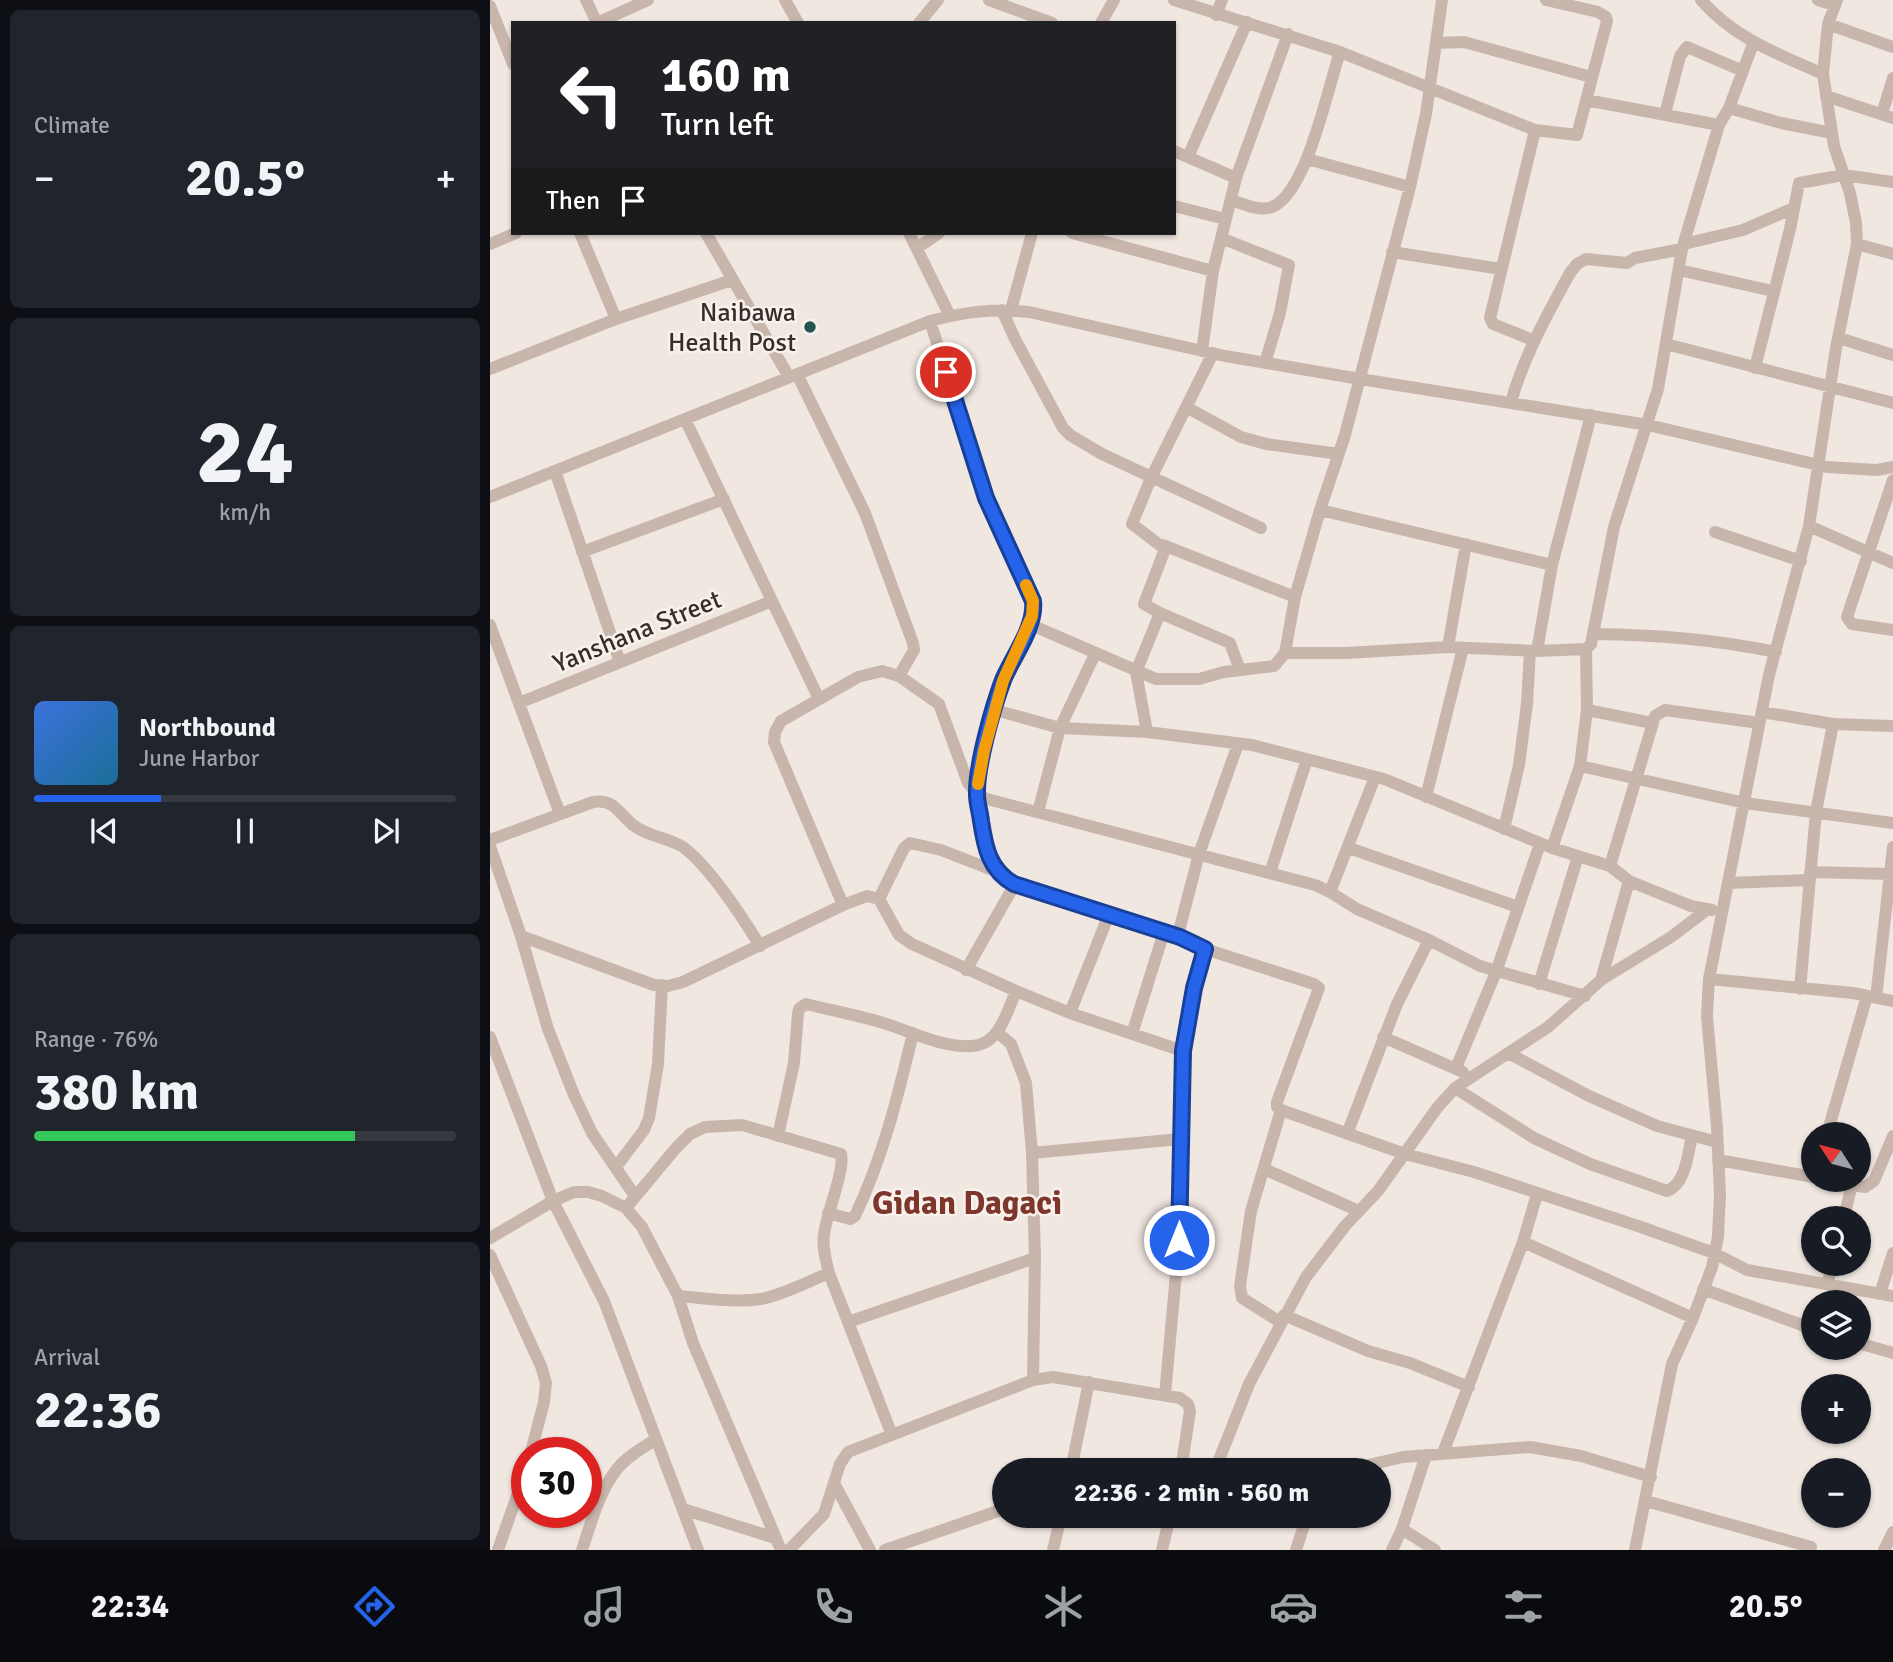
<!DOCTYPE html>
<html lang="en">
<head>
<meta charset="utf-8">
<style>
	:root { --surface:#171b24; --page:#20242c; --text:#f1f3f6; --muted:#9ea1a6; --line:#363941; --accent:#2563eb }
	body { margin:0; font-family:Signika,sans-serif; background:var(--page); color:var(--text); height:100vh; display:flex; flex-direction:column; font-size:26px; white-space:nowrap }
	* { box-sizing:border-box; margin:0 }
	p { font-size:23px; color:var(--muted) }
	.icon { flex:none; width:38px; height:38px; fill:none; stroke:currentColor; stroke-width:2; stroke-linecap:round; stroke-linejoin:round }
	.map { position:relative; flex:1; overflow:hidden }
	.sheet { display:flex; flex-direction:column; gap:10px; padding:10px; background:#0d0f14; width:490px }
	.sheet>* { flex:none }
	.hud { position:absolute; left:21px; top:21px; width:665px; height:214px; border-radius:0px; box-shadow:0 2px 5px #0004; background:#202124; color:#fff; overflow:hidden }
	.needle { width:46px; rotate:306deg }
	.buttons { position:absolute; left:1311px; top:1122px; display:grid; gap:14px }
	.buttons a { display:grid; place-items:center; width:70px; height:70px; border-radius:50%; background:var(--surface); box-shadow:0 2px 5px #0004; font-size:35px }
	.speed { position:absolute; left:21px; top:1437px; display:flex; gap:14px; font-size:35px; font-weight:700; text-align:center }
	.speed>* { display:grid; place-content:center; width:91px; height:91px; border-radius:50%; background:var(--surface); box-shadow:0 2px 5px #0004; line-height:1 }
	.speed .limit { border:10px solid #d22; background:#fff; color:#111 }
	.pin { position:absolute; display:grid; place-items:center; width:60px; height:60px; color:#fff; margin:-30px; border:4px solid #fff; border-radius:50%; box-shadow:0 2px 7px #0007 }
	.me { position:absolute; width:77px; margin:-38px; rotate:0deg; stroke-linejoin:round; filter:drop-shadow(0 0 5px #0008) }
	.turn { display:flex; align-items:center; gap:24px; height:147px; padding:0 35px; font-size:32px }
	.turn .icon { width:91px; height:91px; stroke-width:2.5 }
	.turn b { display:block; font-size:49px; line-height:60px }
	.then { display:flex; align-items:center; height:66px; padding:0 35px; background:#0003; gap:14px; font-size:26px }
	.big { font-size:52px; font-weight:700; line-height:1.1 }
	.sheet .widget { flex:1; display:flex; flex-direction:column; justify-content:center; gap:10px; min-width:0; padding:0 24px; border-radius:10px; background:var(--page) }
	.sheet .dial { align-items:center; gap:0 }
	.dial b { font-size:91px; line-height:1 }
	.song { display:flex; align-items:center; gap:21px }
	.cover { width:84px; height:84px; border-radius:10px; background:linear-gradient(135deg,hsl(220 70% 55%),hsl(200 70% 35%)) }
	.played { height:7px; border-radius:4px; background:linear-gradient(90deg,var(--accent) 30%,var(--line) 30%) }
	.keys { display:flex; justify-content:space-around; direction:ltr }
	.heat { display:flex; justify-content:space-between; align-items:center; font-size:38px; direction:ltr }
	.charge { height:10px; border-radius:5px; background:linear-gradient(90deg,#34c759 76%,var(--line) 0) }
	.trip { position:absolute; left:502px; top:1458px; width:399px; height:70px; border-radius:35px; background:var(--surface); box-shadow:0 2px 5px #0004; font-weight:700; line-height:70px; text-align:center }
	.menu { display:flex; height:112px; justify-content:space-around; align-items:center; background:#090b0e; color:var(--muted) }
	.menu .icon { width:49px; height:49px }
	.menu .current { color:var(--accent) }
	.menu b { font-size:32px; color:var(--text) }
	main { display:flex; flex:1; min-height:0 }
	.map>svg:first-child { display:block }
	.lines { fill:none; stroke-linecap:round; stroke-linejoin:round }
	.minor { stroke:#c8b6ad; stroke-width:12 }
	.route-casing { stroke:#184099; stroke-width:18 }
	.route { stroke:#2563eb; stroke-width:12 }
	.slow { stroke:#f59e0b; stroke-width:12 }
	.poi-dot { fill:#245451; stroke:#f8f1ec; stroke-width:2.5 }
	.labels { text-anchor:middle; stroke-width:5; stroke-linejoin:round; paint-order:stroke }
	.poi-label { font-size:26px; fill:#372d2b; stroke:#f8f1ec; text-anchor:end }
	.street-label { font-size:26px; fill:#372d2b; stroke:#f8f1ec }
	.district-label { font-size:33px; font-weight:bold; fill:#7d362c; stroke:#f8f1ec }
</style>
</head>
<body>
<main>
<section class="sheet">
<div class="widget"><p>Climate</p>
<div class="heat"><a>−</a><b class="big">20.5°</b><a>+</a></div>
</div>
<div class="widget dial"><b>24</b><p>km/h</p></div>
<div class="widget">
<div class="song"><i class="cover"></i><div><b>Northbound</b><p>June Harbor</p></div></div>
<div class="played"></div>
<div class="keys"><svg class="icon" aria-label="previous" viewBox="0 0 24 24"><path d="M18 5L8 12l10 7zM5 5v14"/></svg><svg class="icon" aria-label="pause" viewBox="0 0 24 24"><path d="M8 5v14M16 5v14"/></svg><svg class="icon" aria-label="next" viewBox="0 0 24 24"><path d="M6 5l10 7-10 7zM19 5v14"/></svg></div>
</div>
<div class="widget"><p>Range · 76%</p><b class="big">380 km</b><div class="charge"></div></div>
<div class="widget"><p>Arrival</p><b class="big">22:36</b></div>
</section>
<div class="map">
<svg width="1403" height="1550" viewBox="0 0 1403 1550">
	<rect width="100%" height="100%" fill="#f0e7e0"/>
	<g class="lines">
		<path class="minor" d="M 96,0 L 107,23 L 158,0
			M 295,0 L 308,23
			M 499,0 L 562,23
			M 684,0 L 850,52 L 1045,130 L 1087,135 L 1117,21 L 1116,17 L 1108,12 L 1056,0
			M 1211,0 C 1244,38 1288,54 1333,74
			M 1328,0 L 1344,5
			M 0,6 L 23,64
			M 726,15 L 732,0
			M 429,23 L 448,0
			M 611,23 L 624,0
			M 1338,24 L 1403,47
			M 946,43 L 974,42 L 1101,77
			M 1336,96 L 1403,118
			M 1096,100 L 1229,125
			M 1239,108 L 1291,123 L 1342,133
			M 1175,114 L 1190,56 L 1197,47 L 1253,71
			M 1392,114 L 1403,78
			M 684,151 L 746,178
			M 698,157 L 757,22
			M 817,159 L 920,187
			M 741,200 C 753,204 770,212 782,207 C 817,193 838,87 850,52
			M 684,206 L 735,219
			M 90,233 L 126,319
			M 216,233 L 299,377
			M 419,233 L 460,316
			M 582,233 L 723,271
			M 731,238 L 799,265 L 790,313 L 775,363
			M 0,244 L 26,233
			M 1194,244 L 1253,230 L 1304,208
			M 1367,244 L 1403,254
			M 427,248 L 449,233
			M 902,252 L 1011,269
			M 1189,270 L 1283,291
			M 512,310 L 525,339 L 560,404 L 573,428 L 580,435 L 612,454 L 771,528
			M 521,310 L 542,233
			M 440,321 L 496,498 L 543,601 C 546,628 523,656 513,680 C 503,708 486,766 487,795 C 487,803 490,813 491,821 C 495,847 499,871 525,884 L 690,937
			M 1349,338 L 1403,355
			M 1043,340 L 1003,324 L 1000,318 L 1045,130
			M 1176,344 L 1403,403
			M 712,351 L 723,271 L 746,178 L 798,34
			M 723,353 L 661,478 L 642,524 L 675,549 L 654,604 L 670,613 L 740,643 L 750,670
			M 1265,368 L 1300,229 L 1309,183 L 1354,175 L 1403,182
			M 0,369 L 126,319 L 242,280
			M 307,374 L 375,513 L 423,643 L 424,650 L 409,676
			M 1021,402 C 1034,356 1057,315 1080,273 L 1087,264 L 1096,259 L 1137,263 L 1145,258 L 1192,249
			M 696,407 L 751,437 L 776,444 L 849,454
			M 195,419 L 329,699
			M 65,471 L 130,662
			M 1403,480 L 1357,617 L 1362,624 L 1403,630
			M 0,497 L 440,321 C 475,312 503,308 539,312 L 735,356 L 870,379 L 1158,425 L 1337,467 L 1387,470 L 1403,467
			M 830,510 L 1062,565
			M 1319,526 L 1403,563
			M 1225,532 L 1311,561
			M 673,545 L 805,597
			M 92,552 L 234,499
			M 539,624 L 666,679 L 709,679 L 734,672 L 784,666 L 795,653 L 805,597 L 830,510 L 855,435 L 920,187 L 936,114 L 952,0
			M 0,625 L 70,814
			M 1103,634 L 1124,527 L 1168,389 L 1192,249 L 1229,125 L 1239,108 L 1263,44
			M 958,647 L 976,544
			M 1047,651 L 1062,565 L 1101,415
			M 795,653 L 856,653 L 958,647 L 1047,651 L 1096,649 L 1101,644 L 1103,634 C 1167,635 1222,639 1286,652
			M 29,703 L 282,601
			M 505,710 L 570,728 L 657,732 L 762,745 L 894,779 L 1062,848 L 1120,866 L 1139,881 L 1201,906 L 1222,910
			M 1097,710 L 1162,723
			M 1272,712 L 1343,724 L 1403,726
			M 657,732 L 646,672 L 670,613
			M 748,744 L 709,854 L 689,931 L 690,937 L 696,941 L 715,949 L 824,984 L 829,988 L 787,1102 L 787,1107 L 791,1110 L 761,1211 L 750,1286 L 752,1298 L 790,1322
			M 1090,766 L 1255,803 L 1403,823
			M 936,797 L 973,648
			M 548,812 L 570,728 L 605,654
			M 1014,829 L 1029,765 L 1037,704 L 1040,651
			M 0,840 L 103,802 C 125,799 128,813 143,825 C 158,837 177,837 193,847 C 219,866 253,918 270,946
			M 0,846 L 31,936 L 58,1029 L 84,1095 L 102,1133 L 145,1196
			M 859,848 L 1028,907
			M 1062,848 L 1090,766 L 1097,710 L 1096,649
			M 1120,866 L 1165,716 L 1175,710 L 1269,723
			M 1320,872 L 1401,874
			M 780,873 L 817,759
			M 1239,883 L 1319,880
			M 840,892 L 885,777
			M 389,899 L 414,848 L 420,843 L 451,850 L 510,873
			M 353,905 L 284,742 L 285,732 L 291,721 L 368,677 L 392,671 L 409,676 L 449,704 L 478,783 L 487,794 L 497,799 L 825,885 L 840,892 L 867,909 L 939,940 L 990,966 L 1095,996
			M 31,936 L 164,985 L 178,986 L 193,982 L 353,905 L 377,896 L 389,899 L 409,935 L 422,944 L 526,991 L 580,1013 L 693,1051
			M 476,970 L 525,884
			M 1219,979 L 1363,993 L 1403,1001
			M 1111,980 L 1139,881
			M 1049,984 L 1088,856
			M 1310,989 L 1326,812 L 1343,724
			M 1386,998 L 1403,847
			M 580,1013 L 619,914
			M 507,1032 L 521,1044 L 536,1083 L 542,1153 L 545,1258 L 543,1380
			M 642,1034 L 674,932
			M 0,1037 L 63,1201 L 114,1301 L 208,1550
			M 893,1037 L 973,1072
			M 1018,1053 L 1099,1096 L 1167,1126 L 1227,1142
			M 966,1068 L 1006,972 L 1050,844
			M 965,1088 L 1044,1138 L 1100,1164 L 1177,1191 C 1196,1184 1198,1153 1202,1135
			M 791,1110 L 915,1154 L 984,1172 L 1148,1226 L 1224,1253 L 1257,1270 L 1403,1296
			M 857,1134 L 907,1004 L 939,940
			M 1337,1134 L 1377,996
			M 288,1136 L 304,1063 L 308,1013 L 309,1009 L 316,1004 C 340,1010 366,1015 390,1022 C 417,1029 469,1057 496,1042 C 512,1033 519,1007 526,991
			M 542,1153 L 690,1139
			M 1228,1160 L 1323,1177
			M 126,1167 L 154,1130 L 159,1118 L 168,1064 L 172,985
			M 774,1169 L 869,1211
			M 1336,1180 L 1375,1187 L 1384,1181 L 1403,1136
			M 136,1208 L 186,1148 L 200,1134 L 215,1127 L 252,1125 L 351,1154 C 355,1171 336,1214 334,1235 C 332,1248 336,1260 339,1273 L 402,1435
			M 338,1213 L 360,1219 L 365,1216 C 393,1157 408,1096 423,1033
			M 1354,1218 L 1362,1184
			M 0,1238 L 63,1201 L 84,1192 L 98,1192 L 112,1196 L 136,1208 L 152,1227 L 188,1296 L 203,1343 L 291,1550
			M 1033,1242 L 1203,1318
			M 0,1255 L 51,1366 L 56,1383 L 54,1402 L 41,1452
			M 1337,1284 L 1343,1264
			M 1213,1289 L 1323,1329
			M 1390,1294 L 1403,1253
			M 188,1296 C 214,1298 245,1303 271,1299 C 295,1294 317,1282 339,1273
			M 794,1315 L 878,1351 L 920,1363 L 979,1387
			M 358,1322 L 545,1258
			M 1368,1343 L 1403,1353
			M 675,1395 L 689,1240 L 693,1051 L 704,988 L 715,949
			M 953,1453 L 1033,1242 L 1047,1194
			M 581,1470 L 599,1382
			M 725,1470 L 759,1384 L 816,1277 L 855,1226 L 888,1191 L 947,1108 L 965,1088 L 1058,1027 L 1111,980 L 1181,937 L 1218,909
			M 857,1470 L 913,1457 L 1040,1447 L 1091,1456 L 1161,1477
			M 344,1483 L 380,1550
			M 1156,1501 L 1321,1547
			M 193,1509 L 285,1538
			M 912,1529 L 945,1550
			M 8,1550 L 37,1467
			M 92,1550 C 101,1523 109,1492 127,1469 C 137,1456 153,1448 166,1439
			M 299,1550 L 334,1514 L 350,1464 L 358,1452 L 543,1380 L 563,1377 L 690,1398 L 698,1404 L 700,1411 L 691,1470
			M 395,1550 L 514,1509
			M 563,1550 L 571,1516
			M 672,1550 L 680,1516
			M 806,1550 L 817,1516
			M 902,1550 L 912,1529 L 936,1455
			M 1145,1550 L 1182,1364 L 1203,1318 L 1222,1267 L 1228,1237 L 1230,1194 L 1227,1128 L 1217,1016 L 1219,979 L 1279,675 L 1319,526 L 1346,348 L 1367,244 L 1366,223 L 1360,193 L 1344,146 L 1333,74 L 1338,24 L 1347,0
			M 1394,1550 L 1403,1532"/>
	</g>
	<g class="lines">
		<defs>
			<path id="route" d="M 456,372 L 496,498 L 543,601 C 546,627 523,656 513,680 C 503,707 486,766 487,795 C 487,803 490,812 491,821 C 495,847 499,870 524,884 L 690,937 L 715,949 L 704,988 L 693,1051 L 689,1240"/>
		</defs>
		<use href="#route" class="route-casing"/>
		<use href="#route" class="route"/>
		<path class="slow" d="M 488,784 L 494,751 L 513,681 L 542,616 L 543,601 L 536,585"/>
	</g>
	<circle class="poi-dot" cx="320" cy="327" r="7"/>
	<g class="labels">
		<g class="poi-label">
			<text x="306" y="321">Naibawa<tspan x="306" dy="30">Health Post</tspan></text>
		</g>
		<g class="street-label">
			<text transform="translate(147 631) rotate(-22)" y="9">Yanshana Street</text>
		</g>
		<g class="district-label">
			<text x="477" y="1214">Gidan Dagaci</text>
		</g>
	</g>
</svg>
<div class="buttons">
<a><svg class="needle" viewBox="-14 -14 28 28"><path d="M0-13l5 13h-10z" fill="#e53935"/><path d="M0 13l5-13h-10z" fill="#9ea1a6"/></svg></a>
<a><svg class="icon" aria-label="search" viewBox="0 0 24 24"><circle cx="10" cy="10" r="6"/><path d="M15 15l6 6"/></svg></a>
<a><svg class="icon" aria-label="layers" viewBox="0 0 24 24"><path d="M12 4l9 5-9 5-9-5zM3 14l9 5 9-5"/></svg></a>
<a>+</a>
<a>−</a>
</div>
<div class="speed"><div class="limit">30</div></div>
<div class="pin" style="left:456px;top:372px;background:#d93025"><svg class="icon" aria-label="arrive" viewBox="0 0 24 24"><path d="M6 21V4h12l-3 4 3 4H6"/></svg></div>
<svg class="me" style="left:689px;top:1240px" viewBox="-20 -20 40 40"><circle r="17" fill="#2563eb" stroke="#fff" stroke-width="3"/><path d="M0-11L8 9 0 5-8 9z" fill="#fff"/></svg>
<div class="trip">22:36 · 2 min · 560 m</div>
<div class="hud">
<div class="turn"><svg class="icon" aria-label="left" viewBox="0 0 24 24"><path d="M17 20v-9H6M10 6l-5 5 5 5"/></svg><div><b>160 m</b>Turn left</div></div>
<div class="then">Then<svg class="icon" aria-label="arrive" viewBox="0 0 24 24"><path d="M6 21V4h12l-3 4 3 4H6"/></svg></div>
</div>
</div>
</main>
<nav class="menu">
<b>22:34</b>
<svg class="icon current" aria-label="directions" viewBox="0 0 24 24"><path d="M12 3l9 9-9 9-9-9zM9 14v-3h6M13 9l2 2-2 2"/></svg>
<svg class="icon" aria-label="music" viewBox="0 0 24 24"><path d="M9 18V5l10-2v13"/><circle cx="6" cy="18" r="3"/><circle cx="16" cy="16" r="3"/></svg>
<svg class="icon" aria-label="phone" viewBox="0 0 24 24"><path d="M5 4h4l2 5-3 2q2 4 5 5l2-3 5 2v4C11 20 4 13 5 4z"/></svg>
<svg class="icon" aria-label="climate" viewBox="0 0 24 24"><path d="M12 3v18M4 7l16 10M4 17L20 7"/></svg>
<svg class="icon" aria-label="car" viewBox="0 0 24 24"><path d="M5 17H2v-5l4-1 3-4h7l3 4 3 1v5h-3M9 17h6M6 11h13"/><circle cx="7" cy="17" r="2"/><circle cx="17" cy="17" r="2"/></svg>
<svg class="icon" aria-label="filters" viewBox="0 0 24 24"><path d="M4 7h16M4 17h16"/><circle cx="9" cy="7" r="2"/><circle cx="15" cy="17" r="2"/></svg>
<b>20.5°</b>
</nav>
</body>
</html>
